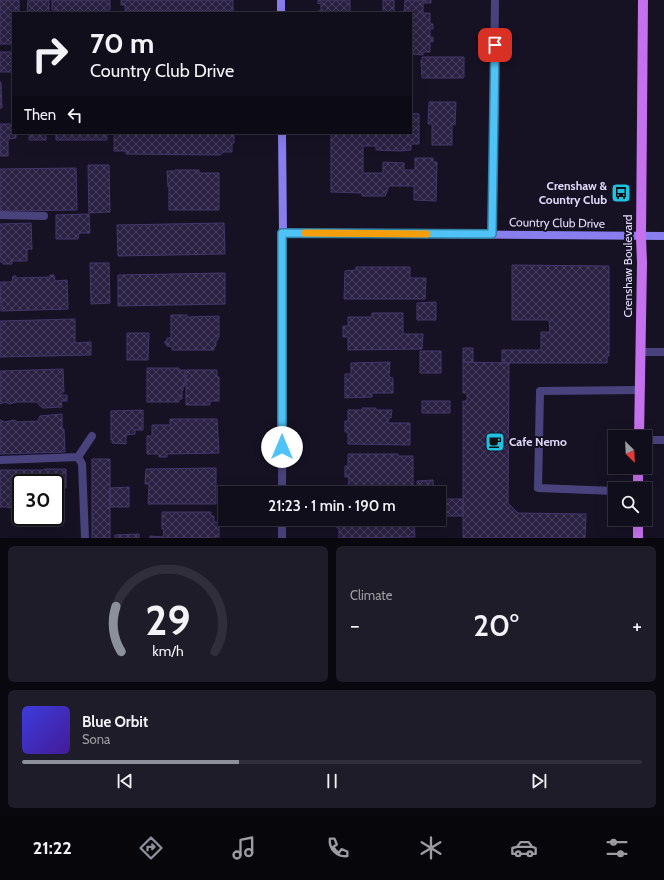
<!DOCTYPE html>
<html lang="en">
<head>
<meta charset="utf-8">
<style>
	:root { --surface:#100e1b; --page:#1e1c28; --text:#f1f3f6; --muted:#9c9ca3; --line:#302e3a; --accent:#8c9099 }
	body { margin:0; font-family:Cabin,sans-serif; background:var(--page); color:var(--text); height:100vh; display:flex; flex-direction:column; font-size:15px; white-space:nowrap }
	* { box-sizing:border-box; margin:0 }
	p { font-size:13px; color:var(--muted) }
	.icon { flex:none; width:22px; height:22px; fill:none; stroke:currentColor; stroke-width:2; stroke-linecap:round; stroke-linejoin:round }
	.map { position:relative; height:538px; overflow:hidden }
	.panel { display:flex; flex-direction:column; gap:8px; padding:8px; background:#09080f; flex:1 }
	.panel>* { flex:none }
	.banner { position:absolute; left:12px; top:12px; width:400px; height:122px; border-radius:0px; box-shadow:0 4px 16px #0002,0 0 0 1px var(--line); background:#100e1b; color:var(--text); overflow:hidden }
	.needle { width:26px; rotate:156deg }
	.tools { position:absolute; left:608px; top:430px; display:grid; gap:8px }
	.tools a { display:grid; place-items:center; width:44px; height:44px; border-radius:0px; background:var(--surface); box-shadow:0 4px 16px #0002,0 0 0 1px var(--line); font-size:20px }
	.speed { position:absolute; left:12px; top:474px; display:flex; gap:8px; font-size:20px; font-weight:700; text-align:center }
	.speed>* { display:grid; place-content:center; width:52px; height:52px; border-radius:50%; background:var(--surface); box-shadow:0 4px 16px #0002,0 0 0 1px var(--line); line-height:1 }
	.speed .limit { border:2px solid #111; border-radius:6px; background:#fff; color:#111 }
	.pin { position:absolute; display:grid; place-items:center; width:34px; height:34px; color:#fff; margin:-17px; border-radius:8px; box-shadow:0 2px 6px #0006 }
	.me { position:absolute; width:44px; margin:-22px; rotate:0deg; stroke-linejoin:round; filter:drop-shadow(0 0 3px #0008) }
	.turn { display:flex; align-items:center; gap:14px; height:84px; padding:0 12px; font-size:18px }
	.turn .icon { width:52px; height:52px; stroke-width:2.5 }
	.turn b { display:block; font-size:28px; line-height:34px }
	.then { display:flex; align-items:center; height:38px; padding:0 12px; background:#0003; gap:8px; font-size:15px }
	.big { font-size:30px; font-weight:600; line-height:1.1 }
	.panel .tile { flex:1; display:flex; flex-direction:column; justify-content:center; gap:6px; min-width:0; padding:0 14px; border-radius:6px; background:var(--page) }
	.panel .dial { align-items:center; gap:0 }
	.dial svg { height:104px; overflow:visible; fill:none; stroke:var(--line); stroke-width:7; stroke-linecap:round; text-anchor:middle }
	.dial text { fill:var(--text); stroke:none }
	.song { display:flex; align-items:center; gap:12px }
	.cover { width:48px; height:48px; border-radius:6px; background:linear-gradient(135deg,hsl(240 70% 55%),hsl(260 70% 35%)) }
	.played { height:4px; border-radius:2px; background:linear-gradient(90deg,var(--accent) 35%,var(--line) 35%) }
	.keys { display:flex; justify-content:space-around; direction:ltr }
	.heat { display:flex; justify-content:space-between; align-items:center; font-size:22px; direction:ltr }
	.panel .tiles { flex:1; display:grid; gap:8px; grid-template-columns:1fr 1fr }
	.tile:last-child { grid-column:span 2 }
	.trip { position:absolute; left:218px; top:486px; width:228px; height:40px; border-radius:0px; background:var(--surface); box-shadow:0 4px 16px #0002,0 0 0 1px var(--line); font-weight:600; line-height:40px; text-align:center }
	.menu { display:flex; height:64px; justify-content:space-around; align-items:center; background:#06060b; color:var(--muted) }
	.menu .icon { width:28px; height:28px }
	.menu .active { color:var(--accent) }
	.menu b { font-size:18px; color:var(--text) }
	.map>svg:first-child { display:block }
	.building { fill:url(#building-cross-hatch); stroke:#44366c }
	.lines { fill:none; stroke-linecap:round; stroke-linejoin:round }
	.lane { stroke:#49437d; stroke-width:8 }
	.street { stroke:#49437d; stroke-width:8 }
	.secondary { stroke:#887eee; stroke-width:8 }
	.primary { stroke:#c570ec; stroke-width:10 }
	.route-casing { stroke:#337fa1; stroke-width:10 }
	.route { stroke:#4fc3f7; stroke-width:7 }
	.slow { stroke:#f59e0b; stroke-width:7 }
	.labels { text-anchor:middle; stroke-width:4; stroke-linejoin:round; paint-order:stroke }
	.poi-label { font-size:12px; font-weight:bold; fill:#e0dafa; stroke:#161224; text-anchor:end }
	.street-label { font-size:12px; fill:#e0dafa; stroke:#161224 }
</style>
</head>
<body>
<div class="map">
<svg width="664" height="538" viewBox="0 0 664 538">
	<defs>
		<pattern id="building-cross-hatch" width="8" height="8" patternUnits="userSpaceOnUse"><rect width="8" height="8" fill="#2a2143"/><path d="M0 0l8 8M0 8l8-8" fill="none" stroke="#49415f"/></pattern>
	</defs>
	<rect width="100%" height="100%" fill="#161224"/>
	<path class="building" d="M 0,0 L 19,0 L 19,13 L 13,13 L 13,44 L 0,44 Z
		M 28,0 L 49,0 L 49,13 L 27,13 Z
		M 52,0 L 110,0 L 110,10 L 105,10 L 105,13 L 57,13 L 57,10 L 52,10 Z
		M 121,0 L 233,0 L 233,11 L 125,11 L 125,5 L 121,5 Z
		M 318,0 L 350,0 L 350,13 L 318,13 L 318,11 L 321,11 L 321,3 L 318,4 Z
		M 383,0 L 394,0 L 394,13 L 383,13 Z
		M 405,0 L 431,0 L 431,3 L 423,3 L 423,13 L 430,13 L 430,24 L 433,24 L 433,29 L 430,29 L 430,37 L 433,37 L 433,42 L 430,41 L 430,52 L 423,52 L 423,55 L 413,54 L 414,52 L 411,52 L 411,13 L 404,13 Z
		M 0,52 L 13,52 L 13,72 L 0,72 Z
		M 422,57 L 464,57 L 464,77 L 463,78 L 422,78 L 421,60 L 422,61 Z
		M 0,82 L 1,82 L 2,108 L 0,108 Z
		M 429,102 L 456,102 L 455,125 L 452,124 L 452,145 L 432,145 L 432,124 L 428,124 Z
		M 411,113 L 419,114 L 419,144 L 411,144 L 411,150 L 400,151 L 376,150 L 376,146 L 363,146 L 363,173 L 383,173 L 383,162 L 404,163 L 404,170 L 415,170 L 415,158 L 433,158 L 433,162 L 437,162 L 436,201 L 414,200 L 414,186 L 389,186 L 385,196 L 362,196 L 362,193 L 331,192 L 331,133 L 411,133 Z
		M 0,124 L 13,124 L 13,133 L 16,133 L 16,138 L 8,139 L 8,156 L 0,156 Z
		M 29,133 L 46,133 L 46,140 L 29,140 Z
		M 56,133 L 107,133 L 107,140 L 56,140 Z
		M 114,133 L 234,133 L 234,143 L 232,143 L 232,152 L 224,152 L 220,155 L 126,154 L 126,151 L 114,151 Z
		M 88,165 L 109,165 L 110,212 L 89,213 Z
		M 76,168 L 77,210 L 0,211 L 0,169 Z
		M 175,170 L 199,170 L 199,173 L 219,173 L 219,210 L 169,210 L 169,187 L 168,187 L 167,171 L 175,171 Z
		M 89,214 L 90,233 L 79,233 L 78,239 L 56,239 L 56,215 Z
		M 31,223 L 32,249 L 27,249 L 27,261 L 12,261 L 12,264 L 3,264 L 3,262 L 0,262 L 0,224 Z
		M 224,223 L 225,254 L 118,256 L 117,225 Z
		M 90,263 L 109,263 L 110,303 L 91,304 Z
		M 512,265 L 609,266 L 609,356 L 607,356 L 607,363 L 502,363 L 502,350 L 541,350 L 541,332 L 550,332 L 549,320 L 512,320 Z
		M 356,267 L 410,267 L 410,278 L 426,278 L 425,299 L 344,299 L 345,271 L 356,270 Z
		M 225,273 L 225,304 L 118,306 L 118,275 Z
		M 50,275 L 54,275 L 55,281 L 67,280 L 68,309 L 1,311 L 0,282 L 12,282 L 13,276 L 16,276 L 16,278 L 50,277 Z
		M 436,302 L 436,320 L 417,320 L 417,303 Z
		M 372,313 L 403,313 L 403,334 L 423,334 L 422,349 L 348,350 L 348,337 L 343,337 L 343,326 L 348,326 L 348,317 L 372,317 Z
		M 171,315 L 187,315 L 187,317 L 219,316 L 219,337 L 218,337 L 218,340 L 216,340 L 216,346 L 214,346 L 214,350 L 172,350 L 172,347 L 167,346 L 167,344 L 165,344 L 165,341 L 167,341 L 167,338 L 171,338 Z
		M 75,319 L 75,343 L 91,342 L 91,355 L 0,357 L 0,321 Z
		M 127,333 L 149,333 L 148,360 L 127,360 Z
		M 463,348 L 473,348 L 473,362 L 463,362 Z
		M 420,351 L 441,351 L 441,373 L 420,373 Z
		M 390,362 L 389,377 L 393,378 L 393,393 L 372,393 L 372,397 L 345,398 L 345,374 L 351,374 L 351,363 Z
		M 463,362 L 509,363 L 508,503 L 518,513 L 586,514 L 585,538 L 463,538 L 463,401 L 467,401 L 467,393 L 463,393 Z
		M 147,368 L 179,368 L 179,370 L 185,370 L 185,386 L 183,386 L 183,390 L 182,390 L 182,399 L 179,399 L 179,402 L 147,402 Z
		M 63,369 L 64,392 L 61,392 L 61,395 L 67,395 L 67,401 L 61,401 L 62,407 L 43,408 L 39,405 L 37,402 L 17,402 L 10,404 L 5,402 L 0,404 L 0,371 Z
		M 186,370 L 217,370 L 217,377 L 219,377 L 219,401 L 210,401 L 210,405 L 186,405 Z
		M 422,401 L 450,401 L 450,413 L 422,413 Z
		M 362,408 L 376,408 L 376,410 L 392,410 L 391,418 L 389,418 L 388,423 L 410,423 L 410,445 L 348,444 L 348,432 L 345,432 L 345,421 L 348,421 L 348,410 L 363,410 Z
		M 143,410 L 143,430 L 135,430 L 135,434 L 126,435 L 126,444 L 112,443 L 112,439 L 111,440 L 111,411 Z
		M 62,414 L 62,429 L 64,429 L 65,452 L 0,454 L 0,420 L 5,422 L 14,420 L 18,422 L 38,421 L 40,416 Z
		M 170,419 L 217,419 L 219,453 L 167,454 L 167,457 L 159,457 L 159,454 L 147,454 L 147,436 L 152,436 L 152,425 L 170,425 Z
		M 348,454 L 398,454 L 398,456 L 413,456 L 413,489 L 365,492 L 365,489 L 348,489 L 349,477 L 345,477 L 345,466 L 348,466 Z
		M 92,459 L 110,459 L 110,538 L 92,538 Z
		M 216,468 L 216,504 L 148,504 L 149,484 L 145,484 L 146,469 Z
		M 45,469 L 66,469 L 66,488 L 56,488 L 56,495 L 55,498 L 55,483 L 21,483 L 21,502 L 19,502 L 19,506 L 12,508 L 6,507 L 0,507 L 0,470 L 44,470 Z
		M 433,480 L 434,493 L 418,493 L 417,481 Z
		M 129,487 L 129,507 L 110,507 L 110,488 Z
		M 439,499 L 463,499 L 463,516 L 439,516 Z
		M 162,512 L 211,512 L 211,516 L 214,516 L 214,522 L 219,522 L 219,537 L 214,537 L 214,538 L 150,538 L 150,536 L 163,537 L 164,529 L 162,529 Z
		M 336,519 L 409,519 L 409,523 L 414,523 L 415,537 L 339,538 L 339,528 L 337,528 Z
		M 139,534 L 139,538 L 115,538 L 115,535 Z"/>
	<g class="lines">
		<path class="lane" d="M 0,215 L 44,216
			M 492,234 L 495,0
			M 640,352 L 664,352
			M 645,440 L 664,440
			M 78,457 L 92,436
			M 0,460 L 78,457 L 82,464 L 85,538
			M 615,491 L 538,488 L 540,391 L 639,390"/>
		<path class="street" d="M 282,493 L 283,233
			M 282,538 L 282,519"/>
		<path class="secondary" d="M 281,0 L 281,13
			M 282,133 L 283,233 L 664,236"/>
		<path class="primary" d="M 639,437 L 642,263 L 641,237 L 643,0
			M 638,489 L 638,467
			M 638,538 L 638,519"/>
	</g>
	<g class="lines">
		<defs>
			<path id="route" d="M 282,447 L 282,233 L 492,234 L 495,45"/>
		</defs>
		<use href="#route" class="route-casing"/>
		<use href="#route" class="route"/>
		<path class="slow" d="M 305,233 L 427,234"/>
	</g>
	<defs>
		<symbol id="bus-square" viewBox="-11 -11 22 22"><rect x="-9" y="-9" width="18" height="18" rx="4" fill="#1fc1e1" stroke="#161224"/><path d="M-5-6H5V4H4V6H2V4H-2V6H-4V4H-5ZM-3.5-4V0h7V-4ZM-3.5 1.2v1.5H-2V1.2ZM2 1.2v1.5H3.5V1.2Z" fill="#111"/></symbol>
		<symbol id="cafe-square" viewBox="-11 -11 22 22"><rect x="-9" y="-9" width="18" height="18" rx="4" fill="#1fc1e1" stroke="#161224"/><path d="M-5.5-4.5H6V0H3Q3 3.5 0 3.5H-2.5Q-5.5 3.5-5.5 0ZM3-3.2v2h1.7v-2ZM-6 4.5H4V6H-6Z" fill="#111"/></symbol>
	</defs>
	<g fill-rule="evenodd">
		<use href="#bus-square" x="610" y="182" width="22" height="22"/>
		<use href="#cafe-square" x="484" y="431" width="22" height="22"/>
	</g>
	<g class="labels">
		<g class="poi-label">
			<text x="607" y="190">Crenshaw &amp;<tspan x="607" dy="14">Country Club</tspan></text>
			<text x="509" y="446" text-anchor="start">Cafe Nemo</text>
		</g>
		<g class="street-label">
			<text transform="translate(557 223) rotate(1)" y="4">Country Club Drive</text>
			<text transform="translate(628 266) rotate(-90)" y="4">Crenshaw Boulevard</text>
		</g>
	</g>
</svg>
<div class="tools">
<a><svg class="needle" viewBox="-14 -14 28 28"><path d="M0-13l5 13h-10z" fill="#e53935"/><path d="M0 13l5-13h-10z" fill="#9c9ca3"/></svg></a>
<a><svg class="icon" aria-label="search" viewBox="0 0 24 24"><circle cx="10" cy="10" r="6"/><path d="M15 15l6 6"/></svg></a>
</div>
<div class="speed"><div class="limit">30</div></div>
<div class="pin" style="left:495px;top:45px;background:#d93025"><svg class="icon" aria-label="arrive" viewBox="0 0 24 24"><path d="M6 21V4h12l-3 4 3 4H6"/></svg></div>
<svg class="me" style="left:282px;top:447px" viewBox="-20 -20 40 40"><circle r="19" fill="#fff"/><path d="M0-13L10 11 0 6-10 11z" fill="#4fc3f7"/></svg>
<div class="trip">21:23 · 1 min · 190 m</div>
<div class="banner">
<div class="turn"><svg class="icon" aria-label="right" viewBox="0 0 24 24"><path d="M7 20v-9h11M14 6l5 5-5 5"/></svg><div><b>70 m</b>Country Club Drive</div></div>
<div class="then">Then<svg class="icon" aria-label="left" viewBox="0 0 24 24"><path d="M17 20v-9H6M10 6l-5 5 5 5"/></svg></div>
</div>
</div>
<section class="panel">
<div class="tiles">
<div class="tile dial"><svg viewBox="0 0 100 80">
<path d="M14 69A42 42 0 1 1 86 69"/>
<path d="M14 69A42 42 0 0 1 10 34" stroke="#8c9099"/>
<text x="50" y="56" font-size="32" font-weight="700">29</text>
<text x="50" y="72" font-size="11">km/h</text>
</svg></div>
<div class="tile"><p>Climate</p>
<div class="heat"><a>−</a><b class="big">20°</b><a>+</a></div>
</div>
<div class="tile">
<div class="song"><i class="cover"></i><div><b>Blue Orbit</b><p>Sona</p></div></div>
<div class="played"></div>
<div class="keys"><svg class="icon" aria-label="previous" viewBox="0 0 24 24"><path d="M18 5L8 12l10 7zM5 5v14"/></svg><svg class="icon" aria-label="pause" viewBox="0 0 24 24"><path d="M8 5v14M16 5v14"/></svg><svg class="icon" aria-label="next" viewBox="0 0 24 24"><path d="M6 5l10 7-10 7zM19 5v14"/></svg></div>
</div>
</div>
</section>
<nav class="menu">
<b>21:22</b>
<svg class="icon active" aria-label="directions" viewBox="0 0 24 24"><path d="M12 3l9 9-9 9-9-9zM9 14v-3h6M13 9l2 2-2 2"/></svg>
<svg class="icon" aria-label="music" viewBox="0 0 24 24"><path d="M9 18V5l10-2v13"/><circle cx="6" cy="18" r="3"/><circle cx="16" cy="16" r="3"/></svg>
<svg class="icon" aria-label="phone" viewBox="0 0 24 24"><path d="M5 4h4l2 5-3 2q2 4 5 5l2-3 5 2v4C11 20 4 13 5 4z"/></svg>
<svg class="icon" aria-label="climate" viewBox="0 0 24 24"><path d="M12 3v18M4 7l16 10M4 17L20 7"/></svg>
<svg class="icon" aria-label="car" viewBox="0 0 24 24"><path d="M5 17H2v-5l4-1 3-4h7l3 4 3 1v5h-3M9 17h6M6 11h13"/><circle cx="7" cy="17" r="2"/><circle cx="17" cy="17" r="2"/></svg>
<svg class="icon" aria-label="filters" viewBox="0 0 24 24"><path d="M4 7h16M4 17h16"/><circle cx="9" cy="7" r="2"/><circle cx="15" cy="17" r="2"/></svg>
</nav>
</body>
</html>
